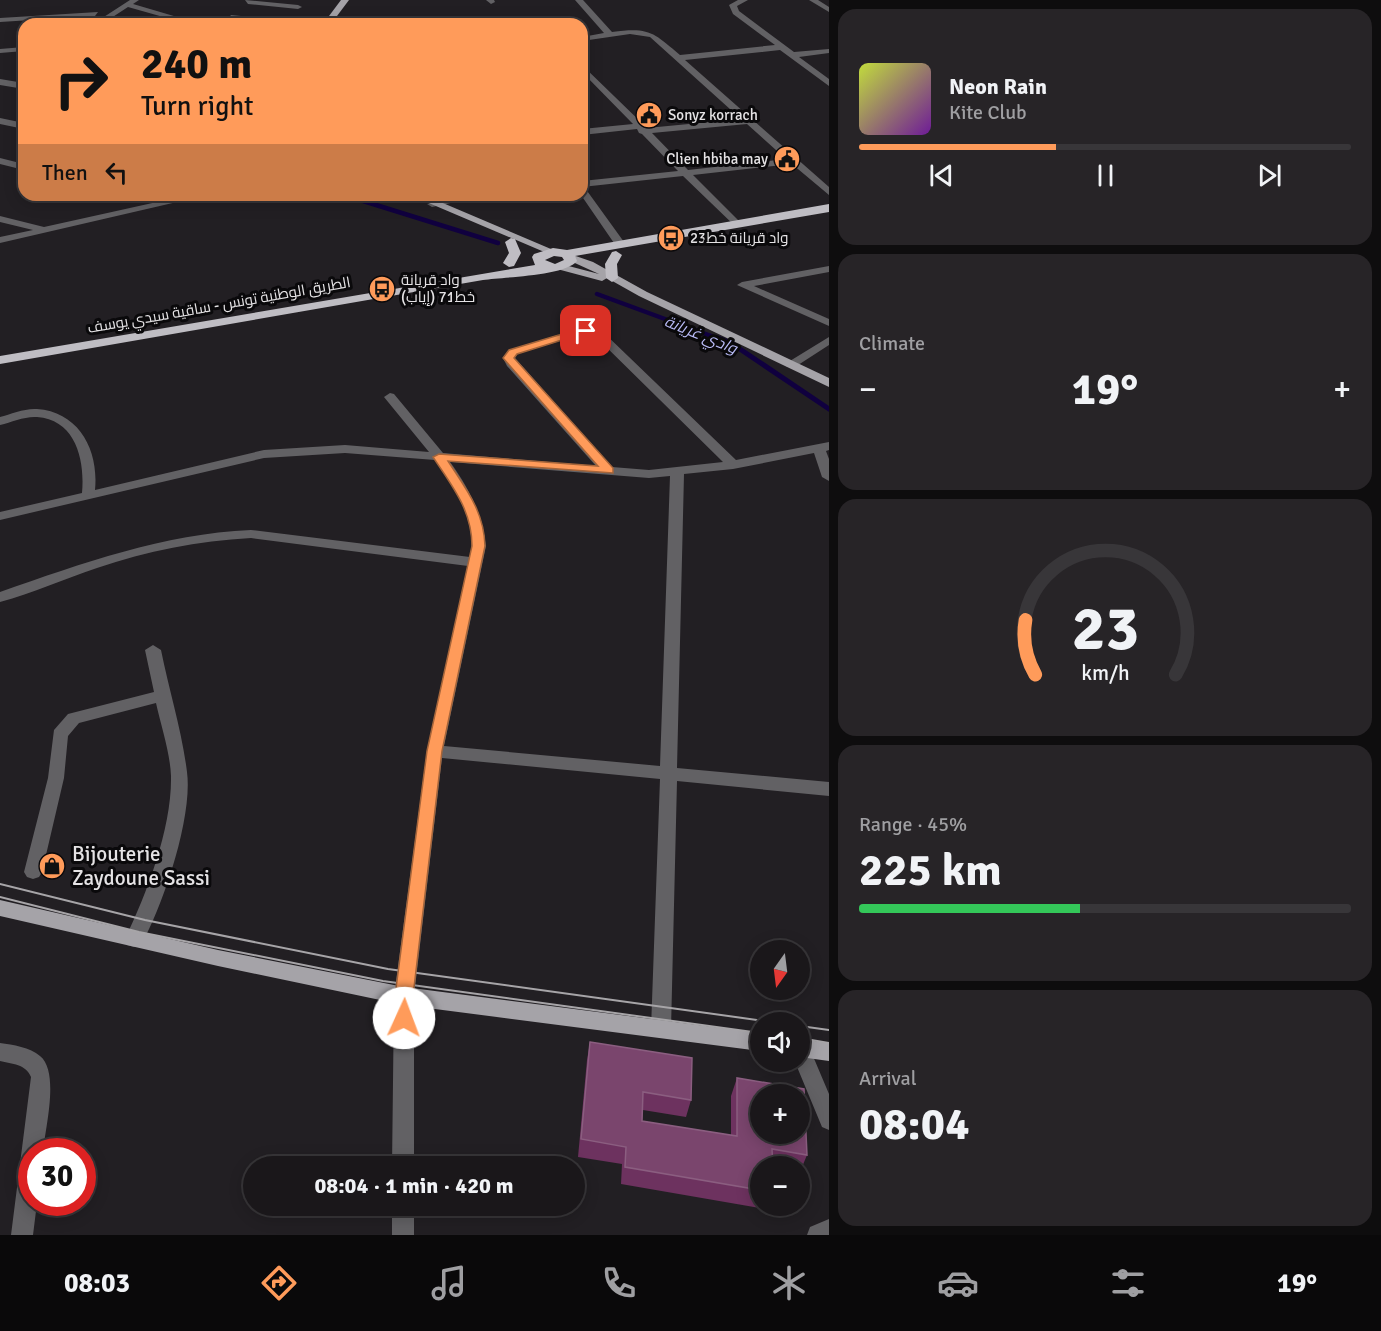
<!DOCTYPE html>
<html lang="en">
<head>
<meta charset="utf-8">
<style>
	:root { --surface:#1a171a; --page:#272427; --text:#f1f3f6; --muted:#9f9fa2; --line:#383639; --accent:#ff9b5a }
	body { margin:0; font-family:Signika,Cairo,sans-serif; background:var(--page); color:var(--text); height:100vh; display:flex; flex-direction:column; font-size:22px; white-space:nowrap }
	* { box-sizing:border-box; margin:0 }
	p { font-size:20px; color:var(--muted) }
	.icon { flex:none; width:33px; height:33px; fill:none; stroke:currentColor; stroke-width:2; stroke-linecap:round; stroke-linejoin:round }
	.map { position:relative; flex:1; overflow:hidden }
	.details { display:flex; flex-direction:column; gap:9px; padding:9px; background:#0e0d0e; width:552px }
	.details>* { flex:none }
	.top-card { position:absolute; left:18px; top:18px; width:570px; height:183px; border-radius:18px; box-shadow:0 3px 15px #0003,0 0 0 2px var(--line); background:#ff9b5a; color:#111; overflow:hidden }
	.needle { width:39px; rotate:194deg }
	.buttons { position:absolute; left:750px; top:940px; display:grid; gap:12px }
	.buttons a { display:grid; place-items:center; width:60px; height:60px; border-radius:50%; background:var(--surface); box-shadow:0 3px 15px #0003,0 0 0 2px var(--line); font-size:30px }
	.speed { position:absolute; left:18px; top:1138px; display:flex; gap:12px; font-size:30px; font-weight:700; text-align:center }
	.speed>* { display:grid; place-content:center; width:78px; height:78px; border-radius:50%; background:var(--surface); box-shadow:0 3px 15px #0003,0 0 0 2px var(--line); line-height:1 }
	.speed .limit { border:9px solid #d22; background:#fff; color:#111 }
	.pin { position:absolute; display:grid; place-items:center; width:51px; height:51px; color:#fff; margin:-26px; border-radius:12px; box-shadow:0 3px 9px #0006 }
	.me { position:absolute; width:66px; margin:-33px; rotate:2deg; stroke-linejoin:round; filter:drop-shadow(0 0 4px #0008) }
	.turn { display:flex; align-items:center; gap:21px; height:126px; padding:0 24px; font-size:27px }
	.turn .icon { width:78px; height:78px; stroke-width:2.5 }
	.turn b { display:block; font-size:42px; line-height:51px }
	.then { display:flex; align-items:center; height:57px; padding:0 24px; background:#0003; gap:12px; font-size:22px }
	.big { font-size:45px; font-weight:700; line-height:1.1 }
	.details .card { flex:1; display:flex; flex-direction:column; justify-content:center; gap:9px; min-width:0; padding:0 21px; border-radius:18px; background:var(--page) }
	.details .dial { align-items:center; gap:0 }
	.dial svg { height:156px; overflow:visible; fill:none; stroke:var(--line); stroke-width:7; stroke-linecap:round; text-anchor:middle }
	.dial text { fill:var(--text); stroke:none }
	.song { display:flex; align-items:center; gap:18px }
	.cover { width:72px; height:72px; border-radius:9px; background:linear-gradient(135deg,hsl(70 70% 55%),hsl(280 70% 35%)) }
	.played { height:6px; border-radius:3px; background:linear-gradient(90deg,var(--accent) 40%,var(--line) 40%) }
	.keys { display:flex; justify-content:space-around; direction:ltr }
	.heat { display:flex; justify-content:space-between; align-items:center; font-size:33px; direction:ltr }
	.charge { height:9px; border-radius:4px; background:linear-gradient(90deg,#34c759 45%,var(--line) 0) }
	.trip { position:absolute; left:243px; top:1156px; width:342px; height:60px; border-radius:30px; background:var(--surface); box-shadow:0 3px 15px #0003,0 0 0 2px var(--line); font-weight:700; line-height:60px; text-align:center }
	.dock { display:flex; height:96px; justify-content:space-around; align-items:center; background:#0a090a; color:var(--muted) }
	.dock .icon { width:42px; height:42px }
	.dock .current { color:var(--accent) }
	.dock b { font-size:27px; color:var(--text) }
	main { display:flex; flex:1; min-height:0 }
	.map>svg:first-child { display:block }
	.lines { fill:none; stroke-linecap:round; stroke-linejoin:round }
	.stream-far1 { stroke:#10003f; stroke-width:4.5 }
	.stream { stroke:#10003f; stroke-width:5 }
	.minor { fill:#626164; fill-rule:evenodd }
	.major { fill:#a5a3a8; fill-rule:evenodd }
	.highway { fill:#bfbdc3; fill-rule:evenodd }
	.tram { stroke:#a7a5a8; stroke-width:2 }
	.wall { fill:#6d325f }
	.building { fill:#7a456d; stroke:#8b5e80; stroke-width:1.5; fill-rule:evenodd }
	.route { fill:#ff9b5a; stroke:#a6653a; stroke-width:1.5 }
	.labels { text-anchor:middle; stroke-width:6; stroke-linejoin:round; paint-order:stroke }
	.far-poi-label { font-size:15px; fill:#e5e3e5; stroke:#0a090b; text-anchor:start }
	.far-street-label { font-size:15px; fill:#e5e3e5; stroke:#0a090b }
	.far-water-label { font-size:16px; font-style:italic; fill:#b8baf6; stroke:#0a090b }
	.near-poi-label { font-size:21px; fill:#e5e3e5; stroke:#0a090b; text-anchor:start }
</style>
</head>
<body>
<main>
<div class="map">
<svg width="829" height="1235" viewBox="0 0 829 1235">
	<rect width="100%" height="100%" fill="#221f23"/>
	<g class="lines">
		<path class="stream-far1" d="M 344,195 L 498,243
			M 597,294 L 722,340"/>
		<path class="stream" d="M 718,338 L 731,343 L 829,409"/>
		<path class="minor" d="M 130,0 L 139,0 L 133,4 L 201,24 L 188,24 L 128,7 L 102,24 L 93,24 Z
			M 245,0 L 298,5 L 302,7 L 298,9 L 248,4 Z
			M 486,0 L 494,0 L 495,2 L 491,4 Z
			M 575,0 L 583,0 L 612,32 C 649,27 653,32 680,55 L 775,45 L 733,14 L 729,5 L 738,0 L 748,0 L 737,6 L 739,11 L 794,52 L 829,49 L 829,53 L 799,57 L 829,79 L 829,86 L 780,50 L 685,60 L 829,187 L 829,195 L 792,164 L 693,175 L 740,222 L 741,224 L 736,227 L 683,176 L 582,187 L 582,181 L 678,171 L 642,134 L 639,133 L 637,129 L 582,135 L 582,129 L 633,124 L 582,72 L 582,65 L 647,128 L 741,119 L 650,37 L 630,34 L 582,41 L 582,37 L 604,33 ZM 747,124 L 786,159 L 688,170 L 652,133 Z
			M 809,0 L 818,0 L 829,7 L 829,12 Z
			M 98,12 L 95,16 L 0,22 L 0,18 Z
			M 231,15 L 300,22 L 304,24 L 277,24 L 228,19 Z
			M 448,17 L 445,21 L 363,24 L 367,22 Z
			M 24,47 L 24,51 L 0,53 L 0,49 Z
			M 0,79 L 24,83 L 24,89 L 0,85 Z
			M 0,118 L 24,123 L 24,129 L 0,124 Z
			M 0,158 L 24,164 L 24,170 L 0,164 Z
			M 582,187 L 585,188 L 624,242 L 624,246 L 616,246 L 581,195 Z
			M 152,195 L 173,196 L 177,202 L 0,243 L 0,237 L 33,230 L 0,222 L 0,216 L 44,227 L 166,200 Z
			M 466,195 L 487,195 L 432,207 L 427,204 Z
			M 829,266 L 829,272 L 754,286 L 829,319 L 829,326 L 737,285 L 742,282 Z
			M 578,329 L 602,331 L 736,460 L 829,442 L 829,450 L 826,451 L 829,459 L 829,481 L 822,477 L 814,453 L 733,469 L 684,474 L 677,768 L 829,782 L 829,796 L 677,781 L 671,1029 L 668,1035 L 661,1038 L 654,1035 L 651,1029 L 660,779 L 442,758 L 414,996 L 414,1167 L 392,1167 L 394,996 L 427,751 L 468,566 L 251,538 C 198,541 147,551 97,568 C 64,579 33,593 0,602 L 0,592 C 83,563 163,534 251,530 L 470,557 C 477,522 455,487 435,460 L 345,453 L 264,458 L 0,520 L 0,512 L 82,493 C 85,460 76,420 37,417 C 25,416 12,422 0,425 L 0,417 C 11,414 25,408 37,409 C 79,412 99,450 95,490 L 264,450 L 345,445 L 429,452 L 384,397 L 390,393 L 394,394 L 443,453 L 596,466 L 507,366 L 503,358 L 509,350 ZM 579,335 L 595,336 L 723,462 L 649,470 L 612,467 L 515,358 L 517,354 ZM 450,462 L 649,478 L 670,476 L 660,766 L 444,746 L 486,546 C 482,514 469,488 450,462 Z
			M 829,337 L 829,345 L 795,367 L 787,367 L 785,364 Z
			M 153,645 L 161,650 C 169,690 182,731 187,772 C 193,817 163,906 141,945 L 134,947 L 127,945 L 125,939 C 147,893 172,828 171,776 C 170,752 161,726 156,703 L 79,723 L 68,736 L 64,778 L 42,872 L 39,877 L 33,879 L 27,877 L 24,872 L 48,778 L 54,730 L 68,714 L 154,692 L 145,650 Z
			M 800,1039 L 807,1042 L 829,1094 L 829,1130 L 822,1127 L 795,1062 L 800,1062 Z
			M 0,1043 C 13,1045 30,1047 40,1056 C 60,1072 45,1129 43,1152 L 32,1152 L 32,1203 L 37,1203 L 33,1235 L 11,1235 L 31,1077 C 26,1064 12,1064 0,1061 Z
			M 392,1206 L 414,1206 L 414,1235 L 392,1235 Z
			M 829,1219 L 829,1235 L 807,1235 L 810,1227 Z"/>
		<path class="major" d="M 341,0 L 349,0 L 331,24 L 323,24 Z
			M 410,195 L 424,195 L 558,252 L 549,254 Z
			M 570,254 L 593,262 L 647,292 L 829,378 L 829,387 L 639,296 L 607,278 L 602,281 L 557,269 L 556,267 L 561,264 L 599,274 L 566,259 L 566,255 Z
			M 0,900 L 218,950 L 404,987 L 760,1033 L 760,1051 L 404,1005 L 218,966 L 0,916 Z
			M 800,1039 L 829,1043 L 829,1061 L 800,1057 Z"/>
		<path class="highway" d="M 829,204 L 829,212 L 575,256 L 577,261 C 565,276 504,277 483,280 L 0,364 L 0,356 L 535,265 L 532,257 L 534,254 L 553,248 L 567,250 ZM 554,256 L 562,257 L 564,260 L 555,264 L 545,260 Z
			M 511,238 L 515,239 L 521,253 L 514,266 L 509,267 L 503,263 L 509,253 L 505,242 Z
			M 616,251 L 622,255 L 617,264 L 618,278 L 612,282 L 606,278 L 605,264 L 612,252 Z"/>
		<path class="tram" d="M 0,884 L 145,920 L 388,969 L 779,1023
			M 0,897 L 139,932 L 383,981 L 760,1033
			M 800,1026 L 829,1030
			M 800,1038 L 829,1043"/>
	</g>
	<path class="wall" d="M 590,1042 L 691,1100 L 686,1117 L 643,1110 L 642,1121 L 731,1135 L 731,1096 L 737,1078 L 807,1155 L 800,1172 L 800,1167 L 760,1167 L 760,1206 L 768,1206 L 766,1209 L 621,1184 L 622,1164 L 578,1157 L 587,1060 Z"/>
	<path class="building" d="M 590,1042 L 692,1058 L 691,1100 L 643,1092 L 642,1121 L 737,1136 L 737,1078 L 804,1089 L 807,1155 L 772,1149 L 773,1167 L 760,1167 L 760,1190 L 625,1167 L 626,1147 L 581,1139 ZM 760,1095 L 800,1095 L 800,1134 L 760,1134 Z"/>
	<path class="route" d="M 582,328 L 591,331 L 517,354 L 514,358 L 613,468 L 613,473 L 448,461 C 466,489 484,511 485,546 L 442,751 L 413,996 L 413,1018 L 410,1023 L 404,1026 L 397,1023 L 395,1018 L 395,996 L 427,751 L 472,546 C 472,510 452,486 433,457 L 439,454 L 598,466 L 503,358 L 509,350 Z"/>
	<defs>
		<symbol id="civic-disc" viewBox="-11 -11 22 22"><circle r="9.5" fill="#ff9b5a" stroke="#0a090b"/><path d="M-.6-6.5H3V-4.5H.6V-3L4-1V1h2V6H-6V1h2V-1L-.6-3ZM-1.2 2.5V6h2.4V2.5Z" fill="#111"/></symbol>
		<symbol id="bus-disc" viewBox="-11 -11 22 22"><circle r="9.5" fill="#ff9b5a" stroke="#0a090b"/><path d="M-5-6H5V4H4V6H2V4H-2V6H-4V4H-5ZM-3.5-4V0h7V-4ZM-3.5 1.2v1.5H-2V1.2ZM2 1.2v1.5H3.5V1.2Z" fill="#111"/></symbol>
		<symbol id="shop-disc" viewBox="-11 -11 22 22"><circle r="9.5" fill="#ff9b5a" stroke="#0a090b"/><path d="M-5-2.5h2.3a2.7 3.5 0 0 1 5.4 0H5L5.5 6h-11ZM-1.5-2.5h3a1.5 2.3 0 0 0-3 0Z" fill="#111"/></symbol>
	</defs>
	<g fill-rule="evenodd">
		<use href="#civic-disc" x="634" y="100" width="30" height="30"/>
		<use href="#civic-disc" x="772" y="144" width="30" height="30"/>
		<use href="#bus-disc" x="656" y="223" width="30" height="30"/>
		<use href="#bus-disc" x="367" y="274" width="30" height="30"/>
		<use href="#shop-disc" x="37" y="851" width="30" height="30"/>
	</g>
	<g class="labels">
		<g class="far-poi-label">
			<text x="668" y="120">Sonyz korrach</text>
			<text x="768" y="164" text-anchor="end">Clien hbiba may</text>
			<text x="690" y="243">واد قريانة خط23</text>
			<text x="401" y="285">واد قريانة<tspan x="401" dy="17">خط71 (إياب)</tspan></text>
		</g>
		<g class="far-street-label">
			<text transform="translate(219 305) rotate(-10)" y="5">الطريق الوطنية تونس - ساقية سيدي يوسف</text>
		</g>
		<g class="far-water-label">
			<text transform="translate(701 334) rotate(22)" y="6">وادي غريانة</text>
		</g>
		<g class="near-poi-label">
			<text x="72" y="861">Bijouterie<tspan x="72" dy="24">Zaydoune Sassi</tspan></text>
		</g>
	</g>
</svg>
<div class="buttons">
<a><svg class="needle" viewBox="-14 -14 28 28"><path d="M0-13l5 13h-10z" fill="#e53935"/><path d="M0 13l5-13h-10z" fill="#9f9fa2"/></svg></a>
<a><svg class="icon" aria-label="sound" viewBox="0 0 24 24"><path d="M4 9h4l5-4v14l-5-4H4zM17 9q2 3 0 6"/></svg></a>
<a>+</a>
<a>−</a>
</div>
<div class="speed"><div class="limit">30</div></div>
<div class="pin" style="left:586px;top:331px;background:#d93025"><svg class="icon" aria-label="arrive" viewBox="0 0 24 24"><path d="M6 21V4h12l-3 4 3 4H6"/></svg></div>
<svg class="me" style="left:404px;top:1018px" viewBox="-20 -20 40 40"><circle r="19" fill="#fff"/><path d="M0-13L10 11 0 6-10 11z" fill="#ff9b5a"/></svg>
<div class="trip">08:04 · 1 min · 420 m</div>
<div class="top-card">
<div class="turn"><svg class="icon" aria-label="right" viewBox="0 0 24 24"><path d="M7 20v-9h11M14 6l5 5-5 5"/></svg><div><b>240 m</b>Turn right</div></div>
<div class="then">Then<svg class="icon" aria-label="left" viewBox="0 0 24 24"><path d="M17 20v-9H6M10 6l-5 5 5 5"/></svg></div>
</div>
</div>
<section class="details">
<div class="card">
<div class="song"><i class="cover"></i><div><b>Neon Rain</b><p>Kite Club</p></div></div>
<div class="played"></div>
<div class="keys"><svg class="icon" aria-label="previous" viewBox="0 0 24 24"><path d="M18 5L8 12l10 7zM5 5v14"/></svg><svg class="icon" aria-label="pause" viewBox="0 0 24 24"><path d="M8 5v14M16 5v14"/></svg><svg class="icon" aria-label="next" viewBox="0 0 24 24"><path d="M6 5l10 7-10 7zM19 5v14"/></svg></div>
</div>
<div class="card"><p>Climate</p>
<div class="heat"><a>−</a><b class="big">19°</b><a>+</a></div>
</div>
<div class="card dial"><svg viewBox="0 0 100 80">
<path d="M14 69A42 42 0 1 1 86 69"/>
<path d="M14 69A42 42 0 0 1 9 41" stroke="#ff9b5a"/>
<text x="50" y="56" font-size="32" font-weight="700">23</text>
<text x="50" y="72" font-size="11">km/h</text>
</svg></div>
<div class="card"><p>Range · 45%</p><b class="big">225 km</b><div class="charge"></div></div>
<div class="card"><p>Arrival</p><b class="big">08:04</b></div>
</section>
</main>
<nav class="dock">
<b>08:03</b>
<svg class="icon current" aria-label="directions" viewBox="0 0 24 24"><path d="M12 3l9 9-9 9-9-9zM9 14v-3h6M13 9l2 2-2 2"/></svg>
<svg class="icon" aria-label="music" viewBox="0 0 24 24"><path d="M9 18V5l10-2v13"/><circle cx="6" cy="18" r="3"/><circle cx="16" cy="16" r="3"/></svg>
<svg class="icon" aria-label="phone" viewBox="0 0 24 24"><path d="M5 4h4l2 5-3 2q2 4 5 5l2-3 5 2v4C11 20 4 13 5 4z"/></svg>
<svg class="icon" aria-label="climate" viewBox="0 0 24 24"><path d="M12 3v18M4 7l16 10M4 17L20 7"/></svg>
<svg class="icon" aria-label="car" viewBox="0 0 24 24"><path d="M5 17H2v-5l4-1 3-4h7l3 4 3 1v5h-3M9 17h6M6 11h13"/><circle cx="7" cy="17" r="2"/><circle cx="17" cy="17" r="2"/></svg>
<svg class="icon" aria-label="filters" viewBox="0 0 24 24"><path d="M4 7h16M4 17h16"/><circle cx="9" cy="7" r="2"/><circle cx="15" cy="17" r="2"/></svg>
<b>19°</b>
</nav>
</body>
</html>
